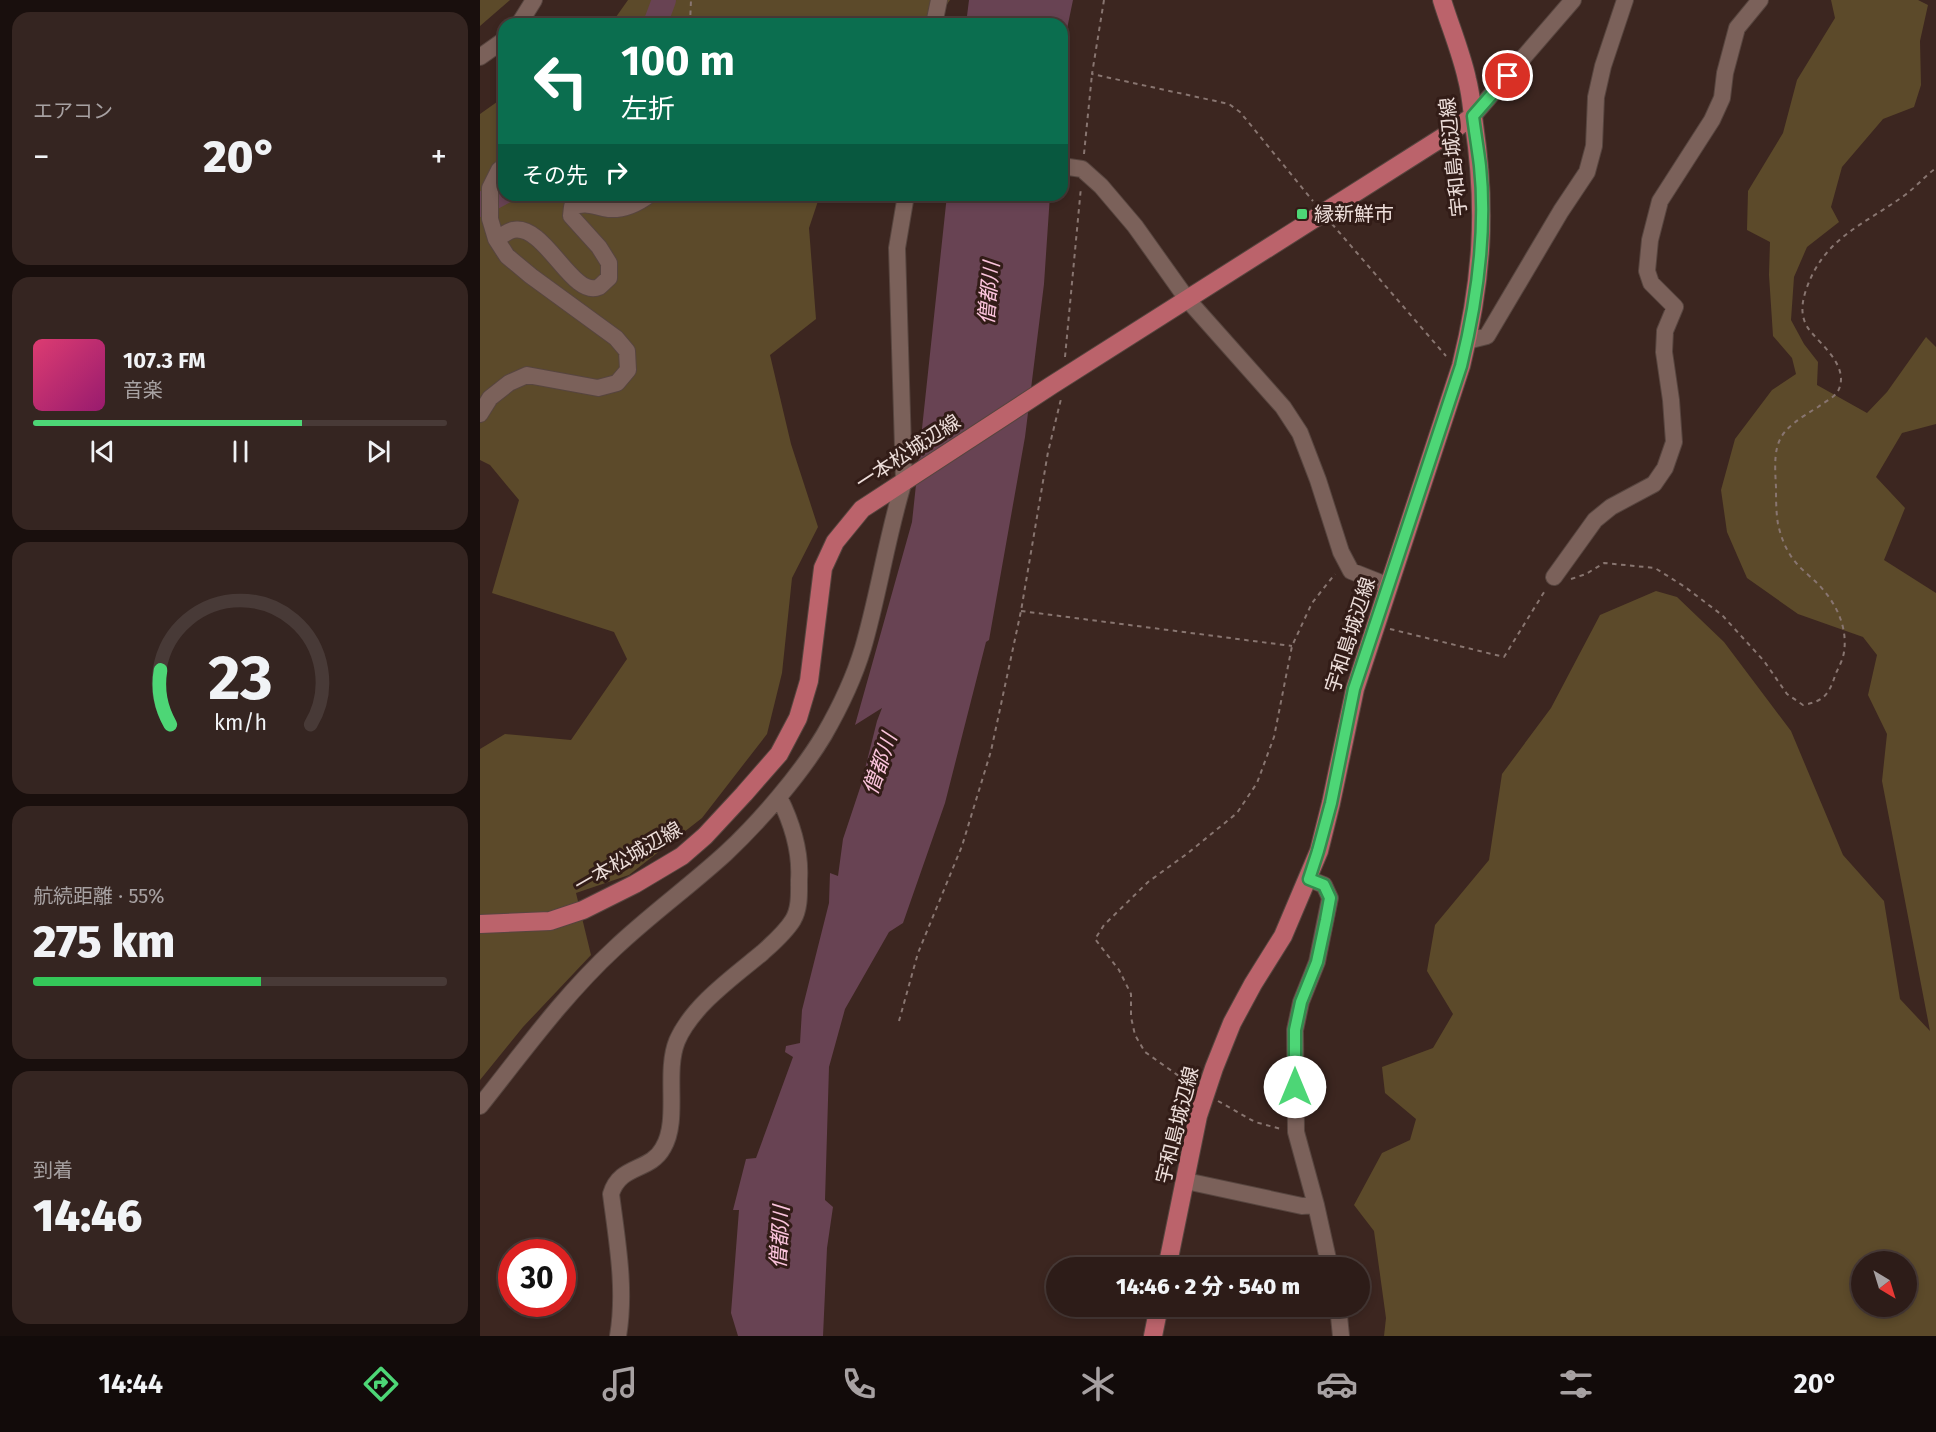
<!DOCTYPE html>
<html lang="ja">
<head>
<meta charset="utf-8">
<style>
	:root { --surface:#2d1c18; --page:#352521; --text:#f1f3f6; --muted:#a7a1a2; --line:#483a37; --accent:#4dd676 }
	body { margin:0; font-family:"Fira Sans","Noto Sans JP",sans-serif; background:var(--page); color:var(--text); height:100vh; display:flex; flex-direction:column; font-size:22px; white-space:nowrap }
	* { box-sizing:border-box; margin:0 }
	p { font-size:20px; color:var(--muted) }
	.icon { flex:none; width:33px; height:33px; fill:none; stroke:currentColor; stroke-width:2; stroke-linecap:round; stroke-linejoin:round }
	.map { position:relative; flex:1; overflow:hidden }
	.details { display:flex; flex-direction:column; gap:12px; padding:12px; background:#190f0d; width:480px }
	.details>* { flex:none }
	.guide { position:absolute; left:18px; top:18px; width:570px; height:183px; border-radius:18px; box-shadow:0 3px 9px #0003,0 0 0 2px var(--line); background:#0b6e4f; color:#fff; overflow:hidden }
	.needle { width:39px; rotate:142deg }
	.tools { position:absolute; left:1371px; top:1251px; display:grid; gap:12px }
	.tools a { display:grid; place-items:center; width:66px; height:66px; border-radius:50%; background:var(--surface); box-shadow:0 3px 9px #0003,0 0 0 2px var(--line); font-size:30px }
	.speed { position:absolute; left:18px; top:1239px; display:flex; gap:12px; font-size:30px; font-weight:700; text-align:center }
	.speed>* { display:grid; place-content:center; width:78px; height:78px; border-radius:50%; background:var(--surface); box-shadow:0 3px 9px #0003,0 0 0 2px var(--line); line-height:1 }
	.speed .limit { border:9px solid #d22; background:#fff; color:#111 }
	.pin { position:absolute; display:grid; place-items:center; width:51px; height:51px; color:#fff; margin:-26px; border:3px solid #fff; border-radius:50%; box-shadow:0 2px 6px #0007 }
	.me { position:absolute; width:66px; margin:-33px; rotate:0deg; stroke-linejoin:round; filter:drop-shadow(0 0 4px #0008) }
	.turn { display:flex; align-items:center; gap:21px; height:126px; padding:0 24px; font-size:27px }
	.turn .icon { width:78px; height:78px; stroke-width:2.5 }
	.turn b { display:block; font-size:42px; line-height:51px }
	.then { display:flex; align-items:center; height:57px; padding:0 24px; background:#0003; gap:12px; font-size:22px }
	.big { font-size:45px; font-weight:800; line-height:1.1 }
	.details .tile { flex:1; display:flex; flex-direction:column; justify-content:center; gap:9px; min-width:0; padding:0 21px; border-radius:18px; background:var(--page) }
	.details .dial { align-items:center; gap:0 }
	.dial svg { height:156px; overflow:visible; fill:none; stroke:var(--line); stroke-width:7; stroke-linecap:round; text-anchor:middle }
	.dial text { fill:var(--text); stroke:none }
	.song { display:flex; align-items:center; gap:18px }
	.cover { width:72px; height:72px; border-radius:9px; background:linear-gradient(135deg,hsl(340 70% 55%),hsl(320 70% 35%)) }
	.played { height:6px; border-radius:3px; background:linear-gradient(90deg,var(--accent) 65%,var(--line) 65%) }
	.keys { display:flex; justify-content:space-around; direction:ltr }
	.heat { display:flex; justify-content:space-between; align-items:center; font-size:33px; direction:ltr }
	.charge { height:9px; border-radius:4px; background:linear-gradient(90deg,#34c759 55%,var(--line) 0) }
	.trip { position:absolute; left:566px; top:1257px; width:324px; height:60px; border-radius:30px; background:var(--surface); box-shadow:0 3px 9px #0003,0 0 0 2px var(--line); font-weight:800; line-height:60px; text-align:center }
	.dock { display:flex; height:96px; justify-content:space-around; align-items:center; background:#120b0a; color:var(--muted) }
	.dock .icon { width:42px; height:42px }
	.dock .active { color:var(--accent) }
	.dock b { font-size:27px; color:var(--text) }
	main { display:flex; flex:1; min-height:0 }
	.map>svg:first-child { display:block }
	.green { fill:#5c4a2a; fill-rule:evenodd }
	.water { fill:#684353 }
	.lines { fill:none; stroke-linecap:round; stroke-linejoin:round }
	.river { stroke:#684353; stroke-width:24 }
	.minor-casing { stroke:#57453f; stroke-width:18 }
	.major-casing { stroke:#57453f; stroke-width:20 }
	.path { stroke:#887570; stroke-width:2; stroke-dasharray:4.5 4.5; stroke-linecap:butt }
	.minor { stroke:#7b615a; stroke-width:16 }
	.major { stroke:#bb636b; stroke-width:18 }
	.route-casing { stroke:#328b4d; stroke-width:15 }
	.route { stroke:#4dd676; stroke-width:10 }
	.poi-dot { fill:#4dd676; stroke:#321c17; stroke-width:2 }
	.labels { text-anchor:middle; stroke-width:6; stroke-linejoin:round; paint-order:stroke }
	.street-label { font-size:20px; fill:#eddeda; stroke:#321c17 }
	.poi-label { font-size:20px; fill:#eddeda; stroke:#321c17; text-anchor:start }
	.water-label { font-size:21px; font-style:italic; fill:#fbc4dc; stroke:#321c17 }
</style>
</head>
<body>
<main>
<section class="details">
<div class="tile"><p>エアコン</p>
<div class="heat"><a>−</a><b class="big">20°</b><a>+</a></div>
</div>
<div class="tile">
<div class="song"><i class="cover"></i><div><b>107.3 FM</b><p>音楽</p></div></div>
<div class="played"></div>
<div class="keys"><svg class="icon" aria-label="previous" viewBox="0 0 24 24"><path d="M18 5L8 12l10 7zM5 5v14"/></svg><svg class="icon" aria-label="pause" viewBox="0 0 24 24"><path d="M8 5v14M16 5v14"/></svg><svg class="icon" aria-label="next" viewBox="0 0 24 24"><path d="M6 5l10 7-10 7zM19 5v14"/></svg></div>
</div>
<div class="tile dial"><svg viewBox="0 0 100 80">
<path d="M14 69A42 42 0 1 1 86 69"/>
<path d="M14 69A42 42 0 0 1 9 41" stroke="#4dd676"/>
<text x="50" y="56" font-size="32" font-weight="700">23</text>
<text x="50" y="72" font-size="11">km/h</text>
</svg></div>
<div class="tile"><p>航続距離 · 55%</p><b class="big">275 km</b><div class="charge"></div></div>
<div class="tile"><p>到着</p><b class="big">14:46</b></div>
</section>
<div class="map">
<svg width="1456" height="1336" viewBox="0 0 1456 1336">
	<rect width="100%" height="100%" fill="#3c2620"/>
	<path class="green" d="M 0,0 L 30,0 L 0,26 Z
		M 148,0 L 470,0 L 453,24 L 131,24 Z
		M 1351,0 L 1438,0 L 1448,5 L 1440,41 L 1441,85 L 1434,107 L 1403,119 L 1362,167 L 1351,207 L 1359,222 L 1327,247 L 1314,277 L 1311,320 L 1324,344 L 1338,362 L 1337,385 L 1387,413 L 1407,392 L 1446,337 L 1456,347 L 1456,424 L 1422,433 L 1396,477 L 1425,508 L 1404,560 L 1456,593 L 1456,1336 L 904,1336 L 906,1318 L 894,1231 L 874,1205 L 902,1153 L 930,1140 L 936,1119 L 905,1093 L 902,1067 L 953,1048 L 973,1014 L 947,971 L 955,925 L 1009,860 L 1022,774 L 1071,708 L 1120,615 L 1176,591 L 1197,597 L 1244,642 L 1311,731 L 1363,855 L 1404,901 L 1420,999 L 1450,1031 L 1402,781 L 1407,734 L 1388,695 L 1397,655 L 1383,637 L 1318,614 L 1267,578 L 1247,532 L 1241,490 L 1255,439 L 1292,390 L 1316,374 L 1312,358 L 1293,336 L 1289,275 L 1290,242 L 1267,230 L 1268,191 L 1303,133 L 1317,80 L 1355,18 ZM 1382,1262 L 1426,1262 L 1426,1306 L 1382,1306 Z
		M 24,97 L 24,195 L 340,195 L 329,228 L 336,319 L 290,355 L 311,444 L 338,527 L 312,578 L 302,673 L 287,734 L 222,818 L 149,875 L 96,893 L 111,955 L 43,1027 L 0,1080 L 0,749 L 25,734 L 91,740 L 147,659 L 134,632 L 12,593 L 39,500 L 10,465 L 0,460 L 0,114 Z"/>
	<path class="water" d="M 489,0 L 593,0 L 582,53 L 582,24 L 486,24 Z
		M 467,195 L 570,195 L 564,284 L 545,437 L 509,640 L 506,642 L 465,803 L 423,923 L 409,932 L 365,1009 L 349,1067 L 345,1200 L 353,1207 L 347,1248 L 343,1336 L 258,1336 L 251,1313 L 259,1210 L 253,1210 L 266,1159 L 276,1158 L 313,1057 L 305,1052 L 306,1046 L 320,1043 L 322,1010 L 349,903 L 350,873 L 358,876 L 363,839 L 381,785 L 397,721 L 402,708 L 375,725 L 432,522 Z"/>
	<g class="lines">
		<path class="river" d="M 175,24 L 184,0
			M 0,205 L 24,192"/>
		<defs>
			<path id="minor" d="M 39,24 L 54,0
				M 454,24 L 459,0
				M 0,57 L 24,40
				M 993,116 L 1093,0
				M 582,166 L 602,169 L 621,186 L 655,226 L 707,299 L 803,407 L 820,433 L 838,480 L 861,552 L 871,571 L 909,586
				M 16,239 C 21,237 27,231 33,230 C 65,223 92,299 119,287 C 122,285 126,280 129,278 L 129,263 L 119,247 L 91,216 L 92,207 C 107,201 114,207 129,209 C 144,210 157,204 169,195
				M 987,341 L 1007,336 L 1081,211 L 1107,172 L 1114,146 L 1116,97 L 1123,66 L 1145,0
				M 0,414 L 10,398 L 29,383 L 47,375 L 118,388 L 137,383 L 148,370 L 147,351 L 136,338 L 51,276 L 27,256 L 16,239 L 10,219 L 10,188 L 19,170 L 24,166
				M 1074,577 L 1115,520 L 1131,507 L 1174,484 L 1185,468 L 1194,442 L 1191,400 L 1184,352 L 1185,331 L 1195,307 L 1171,283 L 1167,271 L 1170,240 L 1180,201 L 1232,120 L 1242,98 L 1245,73 L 1257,28 L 1280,0
				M 829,879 L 844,885 L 850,898 L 837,962 L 821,1002 L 815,1030 L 816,1132 L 836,1205 L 850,1268
				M 0,1106 C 43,1052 84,995 135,948 C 171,914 210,886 246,853 C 280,821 320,775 344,735 C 359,709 374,678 383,648 C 399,593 407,536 424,481 L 417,248 L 426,195
				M 706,1181 L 822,1206 L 836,1205
				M 858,1306 L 861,1336
				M 138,1336 C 146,1289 137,1241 131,1194 C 140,1164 170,1172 183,1148 C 200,1120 184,1073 197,1041 C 212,1006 253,977 282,953 C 293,943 305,933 313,920 C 320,908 319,893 319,880 C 321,850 312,823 299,797"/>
			<path id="major" d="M 0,924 L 70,921 L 103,910 L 155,884 L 202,856 L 225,836 L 264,794 L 299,754 L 318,718 L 329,681 L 343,568 L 355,542 L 382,509 L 572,385 L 963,137 L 993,116
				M 687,1268 L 718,1116 L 734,1068 L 752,1023 L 773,984 L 803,936 L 839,851 L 851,803 L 875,689 L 981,366 C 1002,281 1007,211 994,124 C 992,109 991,94 987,79 C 981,52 970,26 962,0
				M 673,1336 L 679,1306"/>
		</defs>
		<use href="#minor" class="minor-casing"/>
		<use href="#major" class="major-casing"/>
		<path class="path" d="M 624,0 L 612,74 L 749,104 L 760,112 L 833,201
			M 210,24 L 211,0
			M 604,154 L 612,74
			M 852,224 L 966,356
			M 585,357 L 601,187
			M 1091,579 L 1106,574 L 1124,563 L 1175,568 L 1205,587 L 1242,615 L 1284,661 L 1307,694 L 1323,705 C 1345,701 1349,694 1356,673 C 1359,667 1363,659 1364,652 C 1368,626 1355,601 1337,583 C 1331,577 1323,571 1317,564 C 1307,553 1301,538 1298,524 C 1296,512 1296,499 1296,487 C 1293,439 1297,432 1338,407 C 1346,401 1358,396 1360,386 C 1366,365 1343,346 1331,332 C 1320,319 1321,305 1326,290 C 1344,237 1384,225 1425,195 C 1436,187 1445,176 1456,168
			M 541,611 L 812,646
			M 910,629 L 1024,657 L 1066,589
			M 419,1021 L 438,953 L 482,846 L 511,751 L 541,611 L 568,452 L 581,399
			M 713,1086 L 665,1052 L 655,1035 L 651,1017 L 651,994 L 639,970 L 615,939 L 624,925 L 668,882 L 708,853 L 757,813 L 777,783 L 794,737 L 812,646 L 832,603 L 855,574
			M 738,1101 L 775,1122 L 801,1129"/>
		<use href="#minor" class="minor"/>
		<use href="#major" class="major"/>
	</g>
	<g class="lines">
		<defs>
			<path id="route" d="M 815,1087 L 815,1030 L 821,1002 L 837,962 L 846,920 L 850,898 L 844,885 L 829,879 L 838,851 L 851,803 L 874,689 L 981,366 C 997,301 1007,233 1000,166 C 998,149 995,133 993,116 L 1028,76"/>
		</defs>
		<use href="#route" class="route-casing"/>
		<use href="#route" class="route"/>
	</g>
	<rect class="poi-dot" x="816" y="208" width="12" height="12" rx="3"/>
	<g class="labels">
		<g class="street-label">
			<text transform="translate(973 157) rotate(-96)" y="7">宇和島城辺線</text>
			<text transform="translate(428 452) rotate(-33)" y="7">一本松城辺線</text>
			<text transform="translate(870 635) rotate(-72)" y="7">宇和島城辺線</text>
			<text transform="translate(148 857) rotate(-30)" y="7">一本松城辺線</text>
			<text transform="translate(697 1125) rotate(-76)" y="7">宇和島城辺線</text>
		</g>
		<g class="poi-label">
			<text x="834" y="221">縁新鮮市</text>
		</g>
		<g class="water-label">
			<text transform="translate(509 293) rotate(-85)" y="7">僧都川</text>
			<text transform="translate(400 764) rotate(-71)" y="7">僧都川</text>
			<text transform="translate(300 1237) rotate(-87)" y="7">僧都川</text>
		</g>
	</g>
</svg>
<div class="tools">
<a><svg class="needle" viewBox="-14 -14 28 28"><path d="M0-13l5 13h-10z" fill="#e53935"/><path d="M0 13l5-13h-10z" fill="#a7a1a2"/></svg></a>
</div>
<div class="speed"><div class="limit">30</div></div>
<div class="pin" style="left:1028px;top:76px;background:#d93025"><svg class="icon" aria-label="arrive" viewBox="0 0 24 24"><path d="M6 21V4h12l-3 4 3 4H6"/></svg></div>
<svg class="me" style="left:815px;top:1087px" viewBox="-20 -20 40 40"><circle r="19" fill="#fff"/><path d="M0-13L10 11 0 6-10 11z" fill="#4dd676"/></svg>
<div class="trip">14:46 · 2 分 · 540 m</div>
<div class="guide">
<div class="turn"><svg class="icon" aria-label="left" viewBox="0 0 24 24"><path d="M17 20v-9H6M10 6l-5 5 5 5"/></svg><div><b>100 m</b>左折</div></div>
<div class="then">その先<svg class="icon" aria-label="right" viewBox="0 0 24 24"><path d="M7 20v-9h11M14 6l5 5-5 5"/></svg></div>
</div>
</div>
</main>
<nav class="dock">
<b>14:44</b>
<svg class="icon active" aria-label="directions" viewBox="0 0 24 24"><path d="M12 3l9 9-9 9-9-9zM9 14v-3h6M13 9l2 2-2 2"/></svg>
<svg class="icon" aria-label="music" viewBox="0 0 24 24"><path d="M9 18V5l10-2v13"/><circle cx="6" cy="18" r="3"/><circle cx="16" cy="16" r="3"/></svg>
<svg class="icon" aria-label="phone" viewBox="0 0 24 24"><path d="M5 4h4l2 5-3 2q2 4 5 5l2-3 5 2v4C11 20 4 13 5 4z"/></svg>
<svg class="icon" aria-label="climate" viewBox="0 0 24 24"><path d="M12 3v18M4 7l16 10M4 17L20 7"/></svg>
<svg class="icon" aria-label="car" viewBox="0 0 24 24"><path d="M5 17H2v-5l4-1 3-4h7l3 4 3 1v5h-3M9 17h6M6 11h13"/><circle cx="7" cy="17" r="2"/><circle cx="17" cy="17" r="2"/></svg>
<svg class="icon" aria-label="filters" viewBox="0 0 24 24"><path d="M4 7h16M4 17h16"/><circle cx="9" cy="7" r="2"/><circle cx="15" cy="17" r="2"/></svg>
<b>20°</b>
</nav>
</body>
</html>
